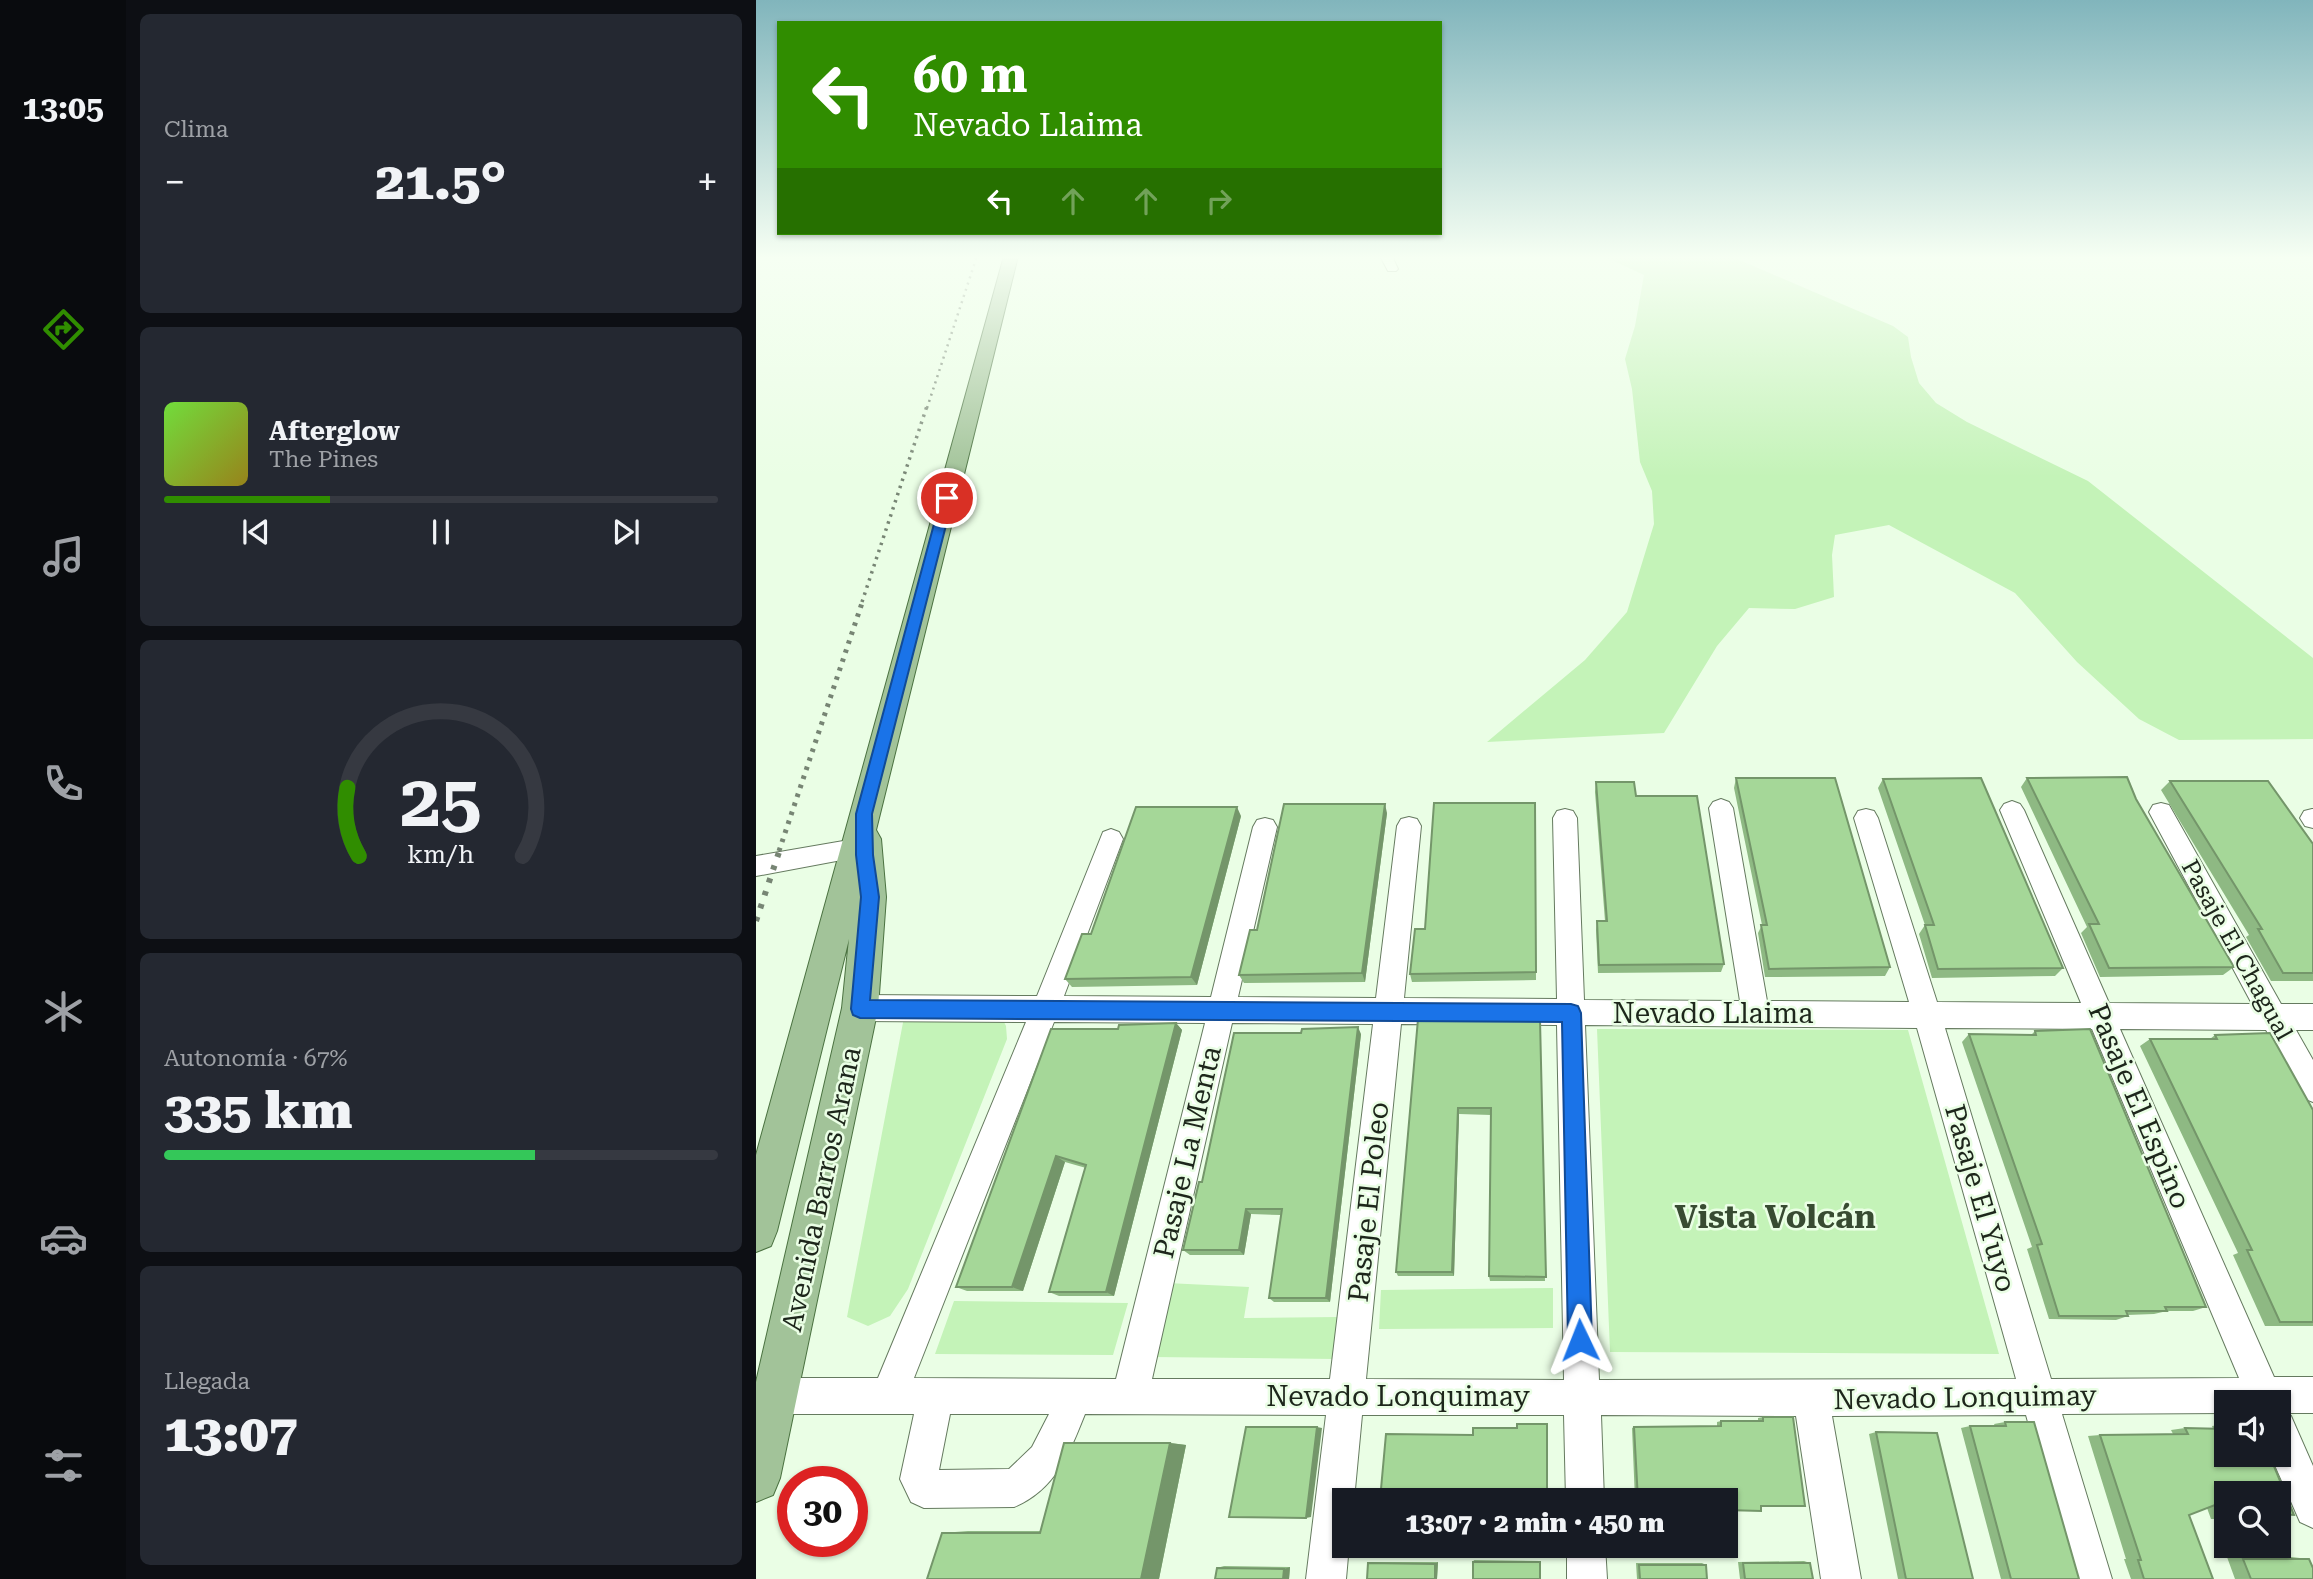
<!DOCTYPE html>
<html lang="es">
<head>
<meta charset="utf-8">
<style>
	:root { --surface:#171b24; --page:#242831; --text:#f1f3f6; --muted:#9ea1a6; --line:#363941; --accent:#308d00 }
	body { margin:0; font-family:"Roboto Serif",serif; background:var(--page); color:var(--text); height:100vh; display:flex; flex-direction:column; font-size:26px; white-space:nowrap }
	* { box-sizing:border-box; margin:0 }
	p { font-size:23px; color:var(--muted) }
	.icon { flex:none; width:38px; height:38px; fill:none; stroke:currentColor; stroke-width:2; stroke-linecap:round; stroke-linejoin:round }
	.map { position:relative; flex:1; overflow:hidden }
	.panel { display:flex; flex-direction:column; gap:14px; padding:14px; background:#0d0f14; width:630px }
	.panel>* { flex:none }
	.top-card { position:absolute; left:21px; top:21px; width:665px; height:214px; border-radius:0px; box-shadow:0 2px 5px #0004; background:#308d00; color:#fff; overflow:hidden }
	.fabs { position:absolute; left:1458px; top:1390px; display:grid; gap:14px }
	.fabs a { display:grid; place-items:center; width:77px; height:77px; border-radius:0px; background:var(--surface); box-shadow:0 2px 5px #0004; font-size:35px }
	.speed { position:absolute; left:21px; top:1466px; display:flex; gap:14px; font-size:35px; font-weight:700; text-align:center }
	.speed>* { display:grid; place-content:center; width:91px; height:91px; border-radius:50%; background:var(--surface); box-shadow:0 2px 5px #0004; line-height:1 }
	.speed .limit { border:10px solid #d22; background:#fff; color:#111 }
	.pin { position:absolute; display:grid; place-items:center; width:60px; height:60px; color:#fff; margin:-30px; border:4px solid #fff; border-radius:50%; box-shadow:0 2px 7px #0007 }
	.me { position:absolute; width:77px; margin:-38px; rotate:358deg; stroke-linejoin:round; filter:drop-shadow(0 0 5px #0008) }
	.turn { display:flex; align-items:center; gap:24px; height:147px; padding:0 21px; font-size:32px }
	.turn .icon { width:91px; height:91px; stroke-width:2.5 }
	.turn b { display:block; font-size:49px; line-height:60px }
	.lanes { display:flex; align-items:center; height:66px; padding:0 21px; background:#0003; justify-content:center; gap:35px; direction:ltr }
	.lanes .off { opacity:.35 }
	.big { font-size:52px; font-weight:800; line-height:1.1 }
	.panel .widget { flex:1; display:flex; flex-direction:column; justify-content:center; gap:10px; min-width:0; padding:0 24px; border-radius:10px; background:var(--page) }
	.panel .dial { align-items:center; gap:0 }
	.dial svg { height:182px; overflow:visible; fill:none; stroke:var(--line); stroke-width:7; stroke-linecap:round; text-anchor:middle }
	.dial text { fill:var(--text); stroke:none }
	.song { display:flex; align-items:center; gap:21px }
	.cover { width:84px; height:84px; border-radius:10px; background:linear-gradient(135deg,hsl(100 70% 55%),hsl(50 70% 35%)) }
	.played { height:7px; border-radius:4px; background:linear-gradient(90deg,var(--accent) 30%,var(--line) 30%) }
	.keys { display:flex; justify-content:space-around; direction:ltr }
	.heat { display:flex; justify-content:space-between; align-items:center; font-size:38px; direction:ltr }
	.charge { height:10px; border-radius:5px; background:linear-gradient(90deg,#34c759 67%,var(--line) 0) }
	.trip { position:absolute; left:576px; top:1488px; width:406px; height:70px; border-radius:0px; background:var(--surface); box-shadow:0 2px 5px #0004; font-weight:800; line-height:70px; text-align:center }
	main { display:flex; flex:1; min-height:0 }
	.menu { display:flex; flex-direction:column; width:126px; justify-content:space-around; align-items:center; background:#090b0e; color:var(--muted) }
	.menu .icon { width:49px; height:49px }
	.menu .on { color:var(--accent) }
	.menu b { font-size:32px; color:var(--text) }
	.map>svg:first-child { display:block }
	.green { fill:#c4f3b8 }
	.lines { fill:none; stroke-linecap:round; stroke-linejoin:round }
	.minor-casing { stroke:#657a5f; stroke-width:2 }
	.major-casing { stroke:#4b7241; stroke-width:2 }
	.minor { fill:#fff; fill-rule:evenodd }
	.major { fill:#a2c399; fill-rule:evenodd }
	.rail-far3 { stroke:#778574; stroke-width:2.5; stroke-dasharray:2 4.5; stroke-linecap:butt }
	.rail-far2 { stroke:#778574; stroke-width:3.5; stroke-dasharray:2.5 5; stroke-linecap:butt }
	.rail-far1 { stroke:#778574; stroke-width:5; stroke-dasharray:3.5 6; stroke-linecap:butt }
	.rail { stroke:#778574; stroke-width:6; stroke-dasharray:4.5 9; stroke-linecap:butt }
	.wall { fill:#8eb983 }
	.shaded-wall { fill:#74966a }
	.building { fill:#a5d798; stroke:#74966a; stroke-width:2 }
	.route { fill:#1a73e8; stroke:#114b97; stroke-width:2 }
	.labels { text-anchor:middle; stroke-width:5; stroke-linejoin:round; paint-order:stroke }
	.street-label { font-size:24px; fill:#1d261b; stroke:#eafee5 }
	.near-street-label { font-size:28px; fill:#1d261b; stroke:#eafee5 }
	.near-neighbourhood-label { font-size:32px; font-weight:bold; fill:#384b32; stroke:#eafee5 }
</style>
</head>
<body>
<main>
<nav class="menu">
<b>13:05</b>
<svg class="icon on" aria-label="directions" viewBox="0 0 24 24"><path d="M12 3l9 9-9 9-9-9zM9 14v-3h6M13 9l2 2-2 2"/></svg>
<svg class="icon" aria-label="music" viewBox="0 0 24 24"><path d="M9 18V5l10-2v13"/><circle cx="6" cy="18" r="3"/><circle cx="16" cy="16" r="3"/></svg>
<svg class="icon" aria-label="phone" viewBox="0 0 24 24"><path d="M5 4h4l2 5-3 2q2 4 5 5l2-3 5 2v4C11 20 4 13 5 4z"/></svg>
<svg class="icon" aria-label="climate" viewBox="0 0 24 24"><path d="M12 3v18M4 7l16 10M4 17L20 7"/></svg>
<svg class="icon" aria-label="car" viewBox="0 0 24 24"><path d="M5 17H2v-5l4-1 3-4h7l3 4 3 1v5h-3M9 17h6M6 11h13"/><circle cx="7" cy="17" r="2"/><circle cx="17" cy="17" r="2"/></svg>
<svg class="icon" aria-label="filters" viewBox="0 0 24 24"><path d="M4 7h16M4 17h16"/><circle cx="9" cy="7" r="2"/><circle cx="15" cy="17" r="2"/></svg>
</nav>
<section class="panel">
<div class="widget"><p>Clima</p>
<div class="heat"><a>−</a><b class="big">21.5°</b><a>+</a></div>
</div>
<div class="widget">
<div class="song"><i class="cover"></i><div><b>Afterglow</b><p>The Pines</p></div></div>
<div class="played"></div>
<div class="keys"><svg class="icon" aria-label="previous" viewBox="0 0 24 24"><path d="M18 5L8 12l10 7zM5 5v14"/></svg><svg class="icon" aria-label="pause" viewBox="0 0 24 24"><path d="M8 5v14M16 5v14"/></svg><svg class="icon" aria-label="next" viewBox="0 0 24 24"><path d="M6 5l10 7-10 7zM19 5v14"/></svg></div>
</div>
<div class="widget dial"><svg viewBox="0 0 100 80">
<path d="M14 69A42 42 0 1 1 86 69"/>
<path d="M14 69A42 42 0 0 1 9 39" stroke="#308d00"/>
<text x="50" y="56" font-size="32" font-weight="700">25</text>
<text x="50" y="72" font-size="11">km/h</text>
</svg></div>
<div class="widget"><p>Autonomía · 67%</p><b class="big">335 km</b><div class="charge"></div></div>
<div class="widget"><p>Llegada</p><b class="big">13:07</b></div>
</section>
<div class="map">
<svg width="1557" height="1579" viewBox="0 0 1557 1579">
	<rect width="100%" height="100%" fill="#eafee5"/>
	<path class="green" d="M 847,256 L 968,256 L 981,259 L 1137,326 L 1152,337 L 1155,357 L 1163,383 L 1180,403 L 1211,422 L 1332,481 L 1557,658 L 1557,739 L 1423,740 L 1383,719 L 1321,662 L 1259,593 L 1133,525 L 1079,535 L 1076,555 L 1078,597 L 1039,609 L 993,608 L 961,646 L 908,733 L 731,742 L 829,660 L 871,612 L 898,524 L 896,491 L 884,462 L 876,389 L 869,359 L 879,326 L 888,275 Z
		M 149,1012 L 246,1018 L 250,1026 L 251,1039 L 152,1289 L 134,1316 L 112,1326 L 91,1317 Z
		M 841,1029 L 1152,1030 L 1243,1354 L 854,1352 Z
		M 411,1283 L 493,1287 L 488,1318 L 581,1317 L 579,1359 L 396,1357 Z
		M 797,1288 L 797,1328 L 623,1329 L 625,1290 Z
		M 198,1301 L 372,1303 L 357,1355 L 179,1354 Z"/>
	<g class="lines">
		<defs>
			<path id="minor" d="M 624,256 L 636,256 L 642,269 L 640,271 L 632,271 Z
				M 965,799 L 973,802 L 977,808 L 1011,1001 L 1153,1002 L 1098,818 L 1102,811 L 1110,809 L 1118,811 L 1122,818 L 1181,1002 L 1325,1003 L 1244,810 L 1248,804 L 1256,801 L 1264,804 L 1268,810 L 1353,1003 L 1496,1004 L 1393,812 L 1397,805 L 1405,803 L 1413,805 L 1525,1004 L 1557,1004 L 1557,1030 L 1540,1030 L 1557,1060 L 1557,1102 L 1547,1098 L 1510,1030 L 1364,1029 L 1518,1377 L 1557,1377 L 1557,1413 L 1527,1413 L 1535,1416 L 1557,1466 L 1557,1528 L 1544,1522 L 1514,1454 L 1522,1454 L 1522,1402 L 1470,1402 L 1470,1413 L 1306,1414 L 1356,1579 L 1316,1579 L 1270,1415 L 1076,1416 L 1105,1579 L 1065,1579 L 1040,1416 L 845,1415 L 848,1500 L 810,1500 L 808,1415 L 606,1415 L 598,1500 L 588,1500 L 588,1545 L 593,1545 L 590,1579 L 550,1579 L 570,1415 L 329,1414 C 313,1454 299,1490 258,1507 L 168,1508 L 155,1502 L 144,1479 L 158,1414 L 20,1414 L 7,1409 L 2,1396 L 7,1383 L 20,1378 L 122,1378 L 270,1022 L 104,1021 L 94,1017 L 90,1008 L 94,999 L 104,995 L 281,996 L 347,832 L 355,829 L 363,832 L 367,839 L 308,996 L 455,997 L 497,827 L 501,820 L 509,818 L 517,820 L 521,827 L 482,997 L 620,998 L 641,826 L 645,819 L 653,817 L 661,819 L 665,826 L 648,998 L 801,999 L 797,818 L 801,811 L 809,809 L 817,811 L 821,818 L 828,1000 L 984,1001 L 953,808 L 957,802 ZM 298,1022 L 449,1023 L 360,1379 L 158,1378 ZM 476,1023 L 617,1024 L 574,1379 L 396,1379 ZM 645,1024 L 801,1025 L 808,1380 L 610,1379 ZM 829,1025 L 1161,1028 L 1260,1379 L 843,1380 ZM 1189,1028 L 1336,1029 L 1483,1378 L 1295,1379 ZM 194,1414 L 293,1414 L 276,1447 L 253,1469 L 183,1470 Z
				M 1556,809 L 1557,809 L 1557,828 L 1549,826 L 1544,818 L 1548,811 Z
				M 99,839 L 107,842 L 111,849 L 107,856 L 0,876 L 0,856 Z
				M 811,1545 L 849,1545 L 851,1579 L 811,1579 Z"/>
			<path id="major" d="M 248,256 L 262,256 L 120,830 L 125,839 L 130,897 L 122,1008 L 24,1478 L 17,1495 L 0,1502 L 0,1382 L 86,1008 L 93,939 L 21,1231 L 15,1246 L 0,1252 L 0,1155 Z"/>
		</defs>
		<use href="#minor" class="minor-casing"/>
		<use href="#major" class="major-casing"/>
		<use href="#minor" class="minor"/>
		<use href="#major" class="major"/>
		<path class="rail-far3" d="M 171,408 L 221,256"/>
		<path class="rail-far2" d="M 106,602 L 171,406"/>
		<path class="rail-far1" d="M 23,851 L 107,600"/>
		<path class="rail" d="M 0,921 L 24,849"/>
	</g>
	<path class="wall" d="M 980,778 L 1134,967 L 1129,976 L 1009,977 L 1002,933 L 1006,925 L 978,788 Z
		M 1271,778 L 1380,799 L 1478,967 L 1467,975 L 1344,977 L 1325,933 L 1331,927 L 1265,787 Z
		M 1127,779 L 1307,968 L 1299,976 L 1176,978 L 1163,934 L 1169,925 L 1122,788 Z
		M 1414,781 L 1557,844 L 1557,981 L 1515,981 L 1490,937 L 1493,935 L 1405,790 Z
		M 840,782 L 880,796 L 968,964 L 965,972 L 842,973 L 840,930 L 841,921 L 849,921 L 839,792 Z
		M 779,803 L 780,980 L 656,982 L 654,974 L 669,929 Z
		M 631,813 L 609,982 L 488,983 L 483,975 L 501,930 Z
		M 485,816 L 441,985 L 316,987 L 309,979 L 335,934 Z
		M 662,1019 L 784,1020 L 789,1281 L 734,1281 L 733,1276 L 735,1115 L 703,1114 L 698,1276 L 642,1276 L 640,1272 Z
		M 420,1023 L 426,1030 L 358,1296 L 303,1296 L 293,1292 L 330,1168 L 309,1162 L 267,1291 L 211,1291 L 200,1287 L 362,1029 Z
		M 1279,1031 L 1450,1307 L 1437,1311 L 1411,1311 L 1398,1314 L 1371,1315 L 1372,1316 L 1360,1320 L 1293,1319 L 1271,1249 L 1276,1247 L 1206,1042 L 1213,1034 L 1275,1035 Z
		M 605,1034 L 574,1302 L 518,1302 L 513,1298 L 525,1215 L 495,1214 L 488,1255 L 434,1255 L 427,1250 L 446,1182 Z
		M 1459,1035 L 1557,1110 L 1557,1326 L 1509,1326 L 1477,1255 L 1482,1253 L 1384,1046 L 1394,1039 L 1454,1039 Z
		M 1007,1417 L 1037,1417 L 970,1500 L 879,1500 L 876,1428 L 878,1427 L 961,1426 L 961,1422 L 965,1421 L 1002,1421 L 1002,1418 Z
		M 1249,1422 L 1323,1579 L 1245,1579 L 1205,1428 L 1214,1426 L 1239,1426 L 1238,1424 Z
		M 1470,1424 L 1470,1519 L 1455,1519 L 1451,1508 L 1433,1515 L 1457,1579 L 1375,1579 L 1368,1559 L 1370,1559 L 1332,1436 L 1344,1435 L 1417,1434 L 1415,1430 L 1429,1428 L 1457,1429 L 1456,1426 Z
		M 1120,1432 L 1217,1579 L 1142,1579 L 1113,1434 Z
		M 414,1443 L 430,1445 L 403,1579 L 186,1533 L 212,1531 L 284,1531 Z
		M 1471,1557 L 1535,1557 L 1553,1559 L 1557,1579 L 1479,1579 Z
		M 718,1560 L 784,1561 L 784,1579 L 717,1562 Z
		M 1048,1561 L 1054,1563 L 1057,1579 L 984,1579 L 982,1562 Z
		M 616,1562 L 682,1562 L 681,1579 L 611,1579 L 612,1563 Z
		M 880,1563 L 946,1563 L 950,1565 L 951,1579 L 881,1579 Z
		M 468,1566 L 534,1567 L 533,1579 L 461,1568 Z"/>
	<path class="shaded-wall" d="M 629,804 L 631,813 L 609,982 L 606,973 Z
		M 481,807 L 485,816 L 441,985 L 435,977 Z
		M 420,1023 L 426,1030 L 358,1296 L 350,1292 Z
		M 602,1027 L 605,1034 L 574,1302 L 570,1298 Z
		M 702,1108 L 703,1114 L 698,1276 L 696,1272 Z
		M 300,1156 L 309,1162 L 267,1291 L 256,1287 Z
		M 490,1209 L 495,1214 L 488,1255 L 483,1250 Z
		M 561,1427 L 566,1428 L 555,1517 L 550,1518 Z
		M 414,1443 L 430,1445 L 403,1579 L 385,1579 Z
		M 682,1562 L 681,1579 L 679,1579 L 679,1564 Z
		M 534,1567 L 533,1579 L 527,1579 L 528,1569 Z"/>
	<path class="building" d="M 1371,777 L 1380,799 L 1478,967 L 1353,968 L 1333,924 L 1343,924 L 1271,778 Z
		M 980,778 L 1079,778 L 1134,967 L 1013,969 L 1005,925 L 1011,925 Z
		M 1225,778 L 1307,968 L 1182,969 L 1169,925 L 1178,925 L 1127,779 Z
		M 1414,781 L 1512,781 L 1557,844 L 1557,973 L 1527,973 L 1502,929 L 1506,929 Z
		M 840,782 L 878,782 L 880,796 L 941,796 L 968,964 L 843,965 L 841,921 L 851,921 Z
		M 678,803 L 779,803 L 780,972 L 654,974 L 659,929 L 669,929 Z
		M 528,804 L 629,804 L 606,973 L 483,975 L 494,930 L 501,930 Z
		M 380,807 L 481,807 L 435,977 L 309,979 L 326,934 L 335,934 Z
		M 662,1019 L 784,1020 L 790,1277 L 733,1276 L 735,1108 L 702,1108 L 696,1272 L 640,1272 Z
		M 420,1023 L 350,1292 L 293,1292 L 330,1165 L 300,1156 L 256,1287 L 200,1287 L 295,1029 L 362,1029 L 363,1025 Z
		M 602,1027 L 570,1298 L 513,1298 L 526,1209 L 490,1209 L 483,1250 L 427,1250 L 443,1182 L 446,1182 L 478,1033 L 545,1033 L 546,1029 Z
		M 1334,1029 L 1450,1307 L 1409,1307 L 1411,1311 L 1370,1311 L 1372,1316 L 1303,1316 L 1281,1245 L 1286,1244 L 1213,1034 L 1280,1035 L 1279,1031 Z
		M 1514,1033 L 1557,1110 L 1557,1322 L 1524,1322 L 1491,1250 L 1496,1250 L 1394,1039 L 1461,1039 L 1459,1035 Z
		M 1007,1417 L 1037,1417 L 1049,1506 L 1005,1506 L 1005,1511 L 970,1510 L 970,1500 L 882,1500 L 878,1427 L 965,1426 L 965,1421 L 1007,1421 Z
		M 1249,1422 L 1278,1422 L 1323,1579 L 1255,1579 L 1214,1426 L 1250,1426 Z
		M 761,1424 L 791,1424 L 791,1500 L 624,1500 L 630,1434 L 717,1435 L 717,1428 L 761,1428 Z
		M 490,1427 L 561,1427 L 550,1518 L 473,1517 Z
		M 1429,1428 L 1470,1429 L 1470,1454 L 1513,1454 L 1538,1515 L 1522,1514 L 1522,1493 L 1470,1493 L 1470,1516 L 1464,1503 L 1433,1515 L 1457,1579 L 1388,1579 L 1382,1560 L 1385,1560 L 1344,1435 L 1432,1434 Z
		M 1120,1432 L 1181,1433 L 1217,1579 L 1150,1579 Z
		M 308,1443 L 414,1443 L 385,1579 L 171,1579 L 186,1533 L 284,1533 Z
		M 1487,1559 L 1553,1559 L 1557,1568 L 1557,1579 L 1495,1579 Z
		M 717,1562 L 784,1562 L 784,1579 L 717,1579 Z
		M 612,1563 L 679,1564 L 679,1579 L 611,1579 Z
		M 987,1563 L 1054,1563 L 1057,1579 L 989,1579 Z
		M 883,1565 L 950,1565 L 951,1579 L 884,1579 Z
		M 461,1568 L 528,1569 L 527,1579 L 459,1579 Z"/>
	<linearGradient id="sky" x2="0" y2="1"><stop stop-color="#81b5bc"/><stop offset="0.54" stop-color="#f6fff3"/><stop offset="1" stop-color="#f6fff3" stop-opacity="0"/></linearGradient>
	<rect width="1557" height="477" fill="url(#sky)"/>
	<path class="route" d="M 191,495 L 197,498 L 116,814 L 117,855 L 123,897 L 114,1000 L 815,1004 L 822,1006 L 825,1013 L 836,1340 L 833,1349 L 824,1353 L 816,1349 L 812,1340 L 806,1022 L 104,1018 L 97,1015 L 95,1009 L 105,897 L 100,855 L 100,814 L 185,498 Z"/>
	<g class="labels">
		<g class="street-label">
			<text transform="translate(1481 950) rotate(61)" y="8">Pasaje El Chagual</text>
		</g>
		<g class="near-street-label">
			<text x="957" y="1023">Nevado Llaima</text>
			<text transform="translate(1384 1106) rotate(67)" y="10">Pasaje El Espino</text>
			<text transform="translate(431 1152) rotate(-77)" y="10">Pasaje La Menta</text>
			<text transform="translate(65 1189) rotate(-78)" y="10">Avenida Barros Arana</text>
			<text transform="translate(1225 1198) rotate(74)" y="10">Pasaje El Yuyo</text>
			<text transform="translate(612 1202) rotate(-84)" y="10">Pasaje El Poleo</text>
			<text x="642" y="1406">Nevado Lonquimay</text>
			<text transform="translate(1209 1397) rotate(-1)" y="10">Nevado Lonquimay</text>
		</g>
		<g class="near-neighbourhood-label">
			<text x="1019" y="1228">Vista Volcán</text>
		</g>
	</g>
</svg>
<div class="fabs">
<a><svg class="icon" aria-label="sound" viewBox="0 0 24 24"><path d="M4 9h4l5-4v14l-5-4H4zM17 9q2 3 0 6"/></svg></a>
<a><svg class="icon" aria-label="search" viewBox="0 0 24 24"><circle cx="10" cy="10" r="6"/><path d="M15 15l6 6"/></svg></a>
</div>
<div class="speed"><div class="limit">30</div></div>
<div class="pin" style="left:191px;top:498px;background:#d93025"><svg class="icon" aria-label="arrive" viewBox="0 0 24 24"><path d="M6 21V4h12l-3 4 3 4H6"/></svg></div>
<svg class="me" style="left:824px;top:1340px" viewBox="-20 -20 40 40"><path d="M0-17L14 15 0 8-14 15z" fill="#1a73e8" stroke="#fff" stroke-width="4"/></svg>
<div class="trip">13:07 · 2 min · 450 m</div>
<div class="top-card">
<div class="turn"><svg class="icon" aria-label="left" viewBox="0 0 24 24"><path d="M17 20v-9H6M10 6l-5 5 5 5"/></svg><div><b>60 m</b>Nevado Llaima</div></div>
<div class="lanes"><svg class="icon" aria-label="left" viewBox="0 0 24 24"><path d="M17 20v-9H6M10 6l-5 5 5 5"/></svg><svg class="icon off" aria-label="ahead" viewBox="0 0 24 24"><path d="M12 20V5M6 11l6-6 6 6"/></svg><svg class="icon off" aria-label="ahead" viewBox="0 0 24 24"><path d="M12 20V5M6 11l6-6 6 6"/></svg><svg class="icon off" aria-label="right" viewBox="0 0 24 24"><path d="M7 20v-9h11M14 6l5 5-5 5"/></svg></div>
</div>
</div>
</main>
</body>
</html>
